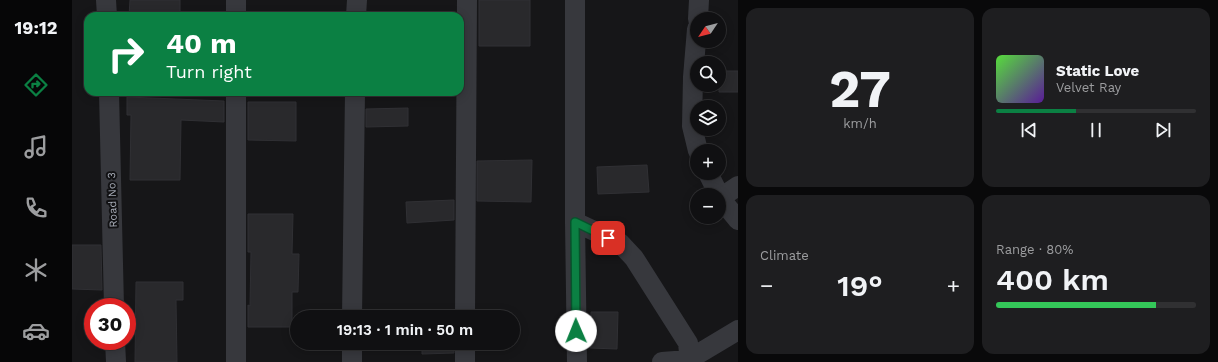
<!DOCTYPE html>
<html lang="en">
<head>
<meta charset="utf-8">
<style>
	:root { --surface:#101012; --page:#1e1e20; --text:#f1f3f6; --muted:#9c9d9f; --line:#303032; --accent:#0b8043 }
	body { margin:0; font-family:"Work Sans",sans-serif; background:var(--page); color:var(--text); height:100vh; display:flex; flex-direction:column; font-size:15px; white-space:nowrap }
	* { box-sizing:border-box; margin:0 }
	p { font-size:13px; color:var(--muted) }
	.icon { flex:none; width:22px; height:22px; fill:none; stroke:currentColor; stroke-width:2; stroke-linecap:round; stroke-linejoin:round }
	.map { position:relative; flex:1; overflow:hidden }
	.details { display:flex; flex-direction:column; gap:8px; padding:8px; background:#09090a; width:480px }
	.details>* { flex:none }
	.banner { position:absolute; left:12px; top:12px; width:380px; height:84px; border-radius:12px; box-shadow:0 2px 10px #0003,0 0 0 1px var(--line); background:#0b8043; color:#fff; overflow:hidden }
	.needle { width:26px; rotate:235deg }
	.controls { position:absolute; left:618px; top:12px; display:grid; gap:8px }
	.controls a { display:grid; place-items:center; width:36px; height:36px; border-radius:50%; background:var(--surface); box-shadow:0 2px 10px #0003,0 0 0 1px var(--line); font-size:20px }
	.speed { position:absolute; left:12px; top:298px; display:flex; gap:8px; font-size:20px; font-weight:700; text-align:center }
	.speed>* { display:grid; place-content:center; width:52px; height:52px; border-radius:50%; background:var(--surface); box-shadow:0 2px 10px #0003,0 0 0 1px var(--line); line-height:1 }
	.speed .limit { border:6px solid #d22; background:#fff; color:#111 }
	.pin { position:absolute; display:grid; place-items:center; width:34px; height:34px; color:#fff; margin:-17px; border-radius:8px; box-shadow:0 2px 6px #0006 }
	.me { position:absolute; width:44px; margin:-22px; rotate:359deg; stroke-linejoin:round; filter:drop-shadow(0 0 3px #0008) }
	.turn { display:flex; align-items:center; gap:14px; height:84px; padding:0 16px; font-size:18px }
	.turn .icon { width:52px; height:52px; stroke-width:2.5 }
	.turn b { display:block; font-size:28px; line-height:34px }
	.big { font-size:30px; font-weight:600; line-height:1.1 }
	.details .widget { flex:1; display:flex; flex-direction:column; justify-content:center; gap:6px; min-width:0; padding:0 14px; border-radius:12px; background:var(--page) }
	.details .dial { align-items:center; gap:0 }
	.dial b { font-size:52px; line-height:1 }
	.song { display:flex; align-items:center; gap:12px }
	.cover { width:48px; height:48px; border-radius:6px; background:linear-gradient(135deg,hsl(110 70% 55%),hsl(270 70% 35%)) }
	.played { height:4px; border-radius:2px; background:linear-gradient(90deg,var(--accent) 40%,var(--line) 40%) }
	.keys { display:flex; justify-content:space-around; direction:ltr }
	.heat { display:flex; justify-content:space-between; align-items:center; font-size:22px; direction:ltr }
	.charge { height:6px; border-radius:3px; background:linear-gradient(90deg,#34c759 80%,var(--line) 0) }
	.details .tiles { flex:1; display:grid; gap:8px; grid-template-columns:repeat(2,1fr) }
	.trip { position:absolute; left:218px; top:310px; width:230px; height:40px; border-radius:20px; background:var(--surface); box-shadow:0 2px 10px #0003,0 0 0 1px var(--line); font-weight:600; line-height:40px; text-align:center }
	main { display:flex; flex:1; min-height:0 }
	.tab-bar { display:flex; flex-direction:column; width:72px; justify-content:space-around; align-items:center; background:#060607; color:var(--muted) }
	.tab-bar .icon { width:28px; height:28px }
	.tab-bar .selected { color:var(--accent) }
	.tab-bar b { font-size:18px; color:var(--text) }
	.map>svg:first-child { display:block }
	.building { fill:#29292c; stroke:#303034 }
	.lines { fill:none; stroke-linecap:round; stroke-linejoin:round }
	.minor { stroke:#37383d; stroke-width:20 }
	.route-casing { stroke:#07532c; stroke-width:10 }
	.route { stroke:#0b8043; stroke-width:7 }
	.labels { text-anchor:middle; stroke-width:4; stroke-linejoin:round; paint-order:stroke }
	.street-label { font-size:11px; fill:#a8adb8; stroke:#111113 }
</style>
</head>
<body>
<main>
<nav class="tab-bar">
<b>19:12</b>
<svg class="icon selected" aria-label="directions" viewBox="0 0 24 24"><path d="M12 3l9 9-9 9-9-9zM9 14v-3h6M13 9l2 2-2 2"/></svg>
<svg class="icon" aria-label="music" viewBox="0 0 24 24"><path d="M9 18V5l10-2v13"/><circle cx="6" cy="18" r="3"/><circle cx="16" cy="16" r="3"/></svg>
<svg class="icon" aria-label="phone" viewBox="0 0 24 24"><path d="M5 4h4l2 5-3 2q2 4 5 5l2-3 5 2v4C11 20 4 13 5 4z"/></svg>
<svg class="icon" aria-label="climate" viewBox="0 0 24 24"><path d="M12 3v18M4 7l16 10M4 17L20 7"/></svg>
<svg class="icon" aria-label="car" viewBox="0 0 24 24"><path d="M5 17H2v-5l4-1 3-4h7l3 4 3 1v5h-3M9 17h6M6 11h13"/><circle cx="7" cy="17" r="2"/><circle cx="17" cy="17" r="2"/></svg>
</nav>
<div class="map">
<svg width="666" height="362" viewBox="0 0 666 362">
	<rect width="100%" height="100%" fill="#161618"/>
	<path class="building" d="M 58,0 L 108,0 L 108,16 L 57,16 Z
		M 407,0 L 458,0 L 458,46 L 407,46 Z
		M 647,71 L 666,71 L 666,92 L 647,92 Z
		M 55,97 L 152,101 L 152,122 L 109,120 L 108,180 L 58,180 L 59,115 L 55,115 Z
		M 176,102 L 224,102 L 224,141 L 176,140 Z
		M 336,108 L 336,126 L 294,127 L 294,109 Z
		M 460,160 L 459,202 L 405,201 L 405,161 Z
		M 575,165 L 577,192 L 526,194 L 525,167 Z
		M 382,200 L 382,220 L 335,223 L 334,202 Z
		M 176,214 L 221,214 L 220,254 L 227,254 L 226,292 L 220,292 L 220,327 L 176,327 L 176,305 L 178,306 L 179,252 L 176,252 Z
		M 0,245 L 29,245 L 30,290 L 0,289 Z
		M 64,282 L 111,282 L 111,300 L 104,300 L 105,362 L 63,362 Z
		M 519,312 L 546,312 L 545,349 L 518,348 Z
		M 350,343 L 382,343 L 382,353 L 350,354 Z"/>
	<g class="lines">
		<path class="minor" d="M 34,0 L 35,16
			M 503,0 L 503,222 L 505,362
			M 164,16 L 164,0
			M 284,16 L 285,0
			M 626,19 L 627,0
			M 625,29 L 621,77 L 620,126 L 626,151
			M 37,92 L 42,307
			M 636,173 L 647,195
			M 666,186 L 648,198 L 666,220
			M 503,222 L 548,243 L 562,258 L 616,343 L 618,362
			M 280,317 L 283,92
			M 393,317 L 395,0
			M 43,341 L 44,362
			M 164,362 L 164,92
			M 280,362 L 280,343
			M 393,362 L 393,343
			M 590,362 L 616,360 L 666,330"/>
	</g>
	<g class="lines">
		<defs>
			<path id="route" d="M 504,331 L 503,222 L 536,238"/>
		</defs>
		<use href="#route" class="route-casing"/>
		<use href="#route" class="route"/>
	</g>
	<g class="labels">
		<g class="street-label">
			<text transform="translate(40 200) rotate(-92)" y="4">Road No 3</text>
		</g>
	</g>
</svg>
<div class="controls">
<a><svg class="needle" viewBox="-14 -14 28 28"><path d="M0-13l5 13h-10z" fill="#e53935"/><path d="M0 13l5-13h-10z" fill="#9c9d9f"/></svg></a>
<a><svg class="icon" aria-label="search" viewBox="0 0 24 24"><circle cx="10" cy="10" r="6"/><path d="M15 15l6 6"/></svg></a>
<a><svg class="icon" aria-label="layers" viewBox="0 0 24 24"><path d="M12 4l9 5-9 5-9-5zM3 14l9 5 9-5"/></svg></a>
<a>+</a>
<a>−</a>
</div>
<div class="speed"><div class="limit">30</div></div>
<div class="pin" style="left:536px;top:238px;background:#d93025"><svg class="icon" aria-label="arrive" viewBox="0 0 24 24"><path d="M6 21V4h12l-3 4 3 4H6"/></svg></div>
<svg class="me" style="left:504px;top:331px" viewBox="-20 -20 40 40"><circle r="19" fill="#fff"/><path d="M0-13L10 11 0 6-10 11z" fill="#0b8043"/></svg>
<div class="trip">19:13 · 1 min · 50 m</div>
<div class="banner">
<div class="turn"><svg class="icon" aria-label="right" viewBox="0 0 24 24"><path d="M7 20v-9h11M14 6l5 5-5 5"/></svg><div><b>40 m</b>Turn right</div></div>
</div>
</div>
<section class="details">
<div class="tiles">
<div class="widget dial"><b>27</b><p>km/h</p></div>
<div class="widget">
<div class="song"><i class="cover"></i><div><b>Static Love</b><p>Velvet Ray</p></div></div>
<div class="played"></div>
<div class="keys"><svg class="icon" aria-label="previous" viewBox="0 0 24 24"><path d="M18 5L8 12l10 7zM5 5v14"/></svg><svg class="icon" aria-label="pause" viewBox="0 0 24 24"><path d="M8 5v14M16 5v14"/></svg><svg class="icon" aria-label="next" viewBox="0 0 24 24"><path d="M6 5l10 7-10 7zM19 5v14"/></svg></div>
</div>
<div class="widget"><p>Climate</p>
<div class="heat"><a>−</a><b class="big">19°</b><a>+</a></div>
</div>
<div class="widget"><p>Range · 80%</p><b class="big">400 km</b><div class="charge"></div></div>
</div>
</section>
</main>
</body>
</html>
